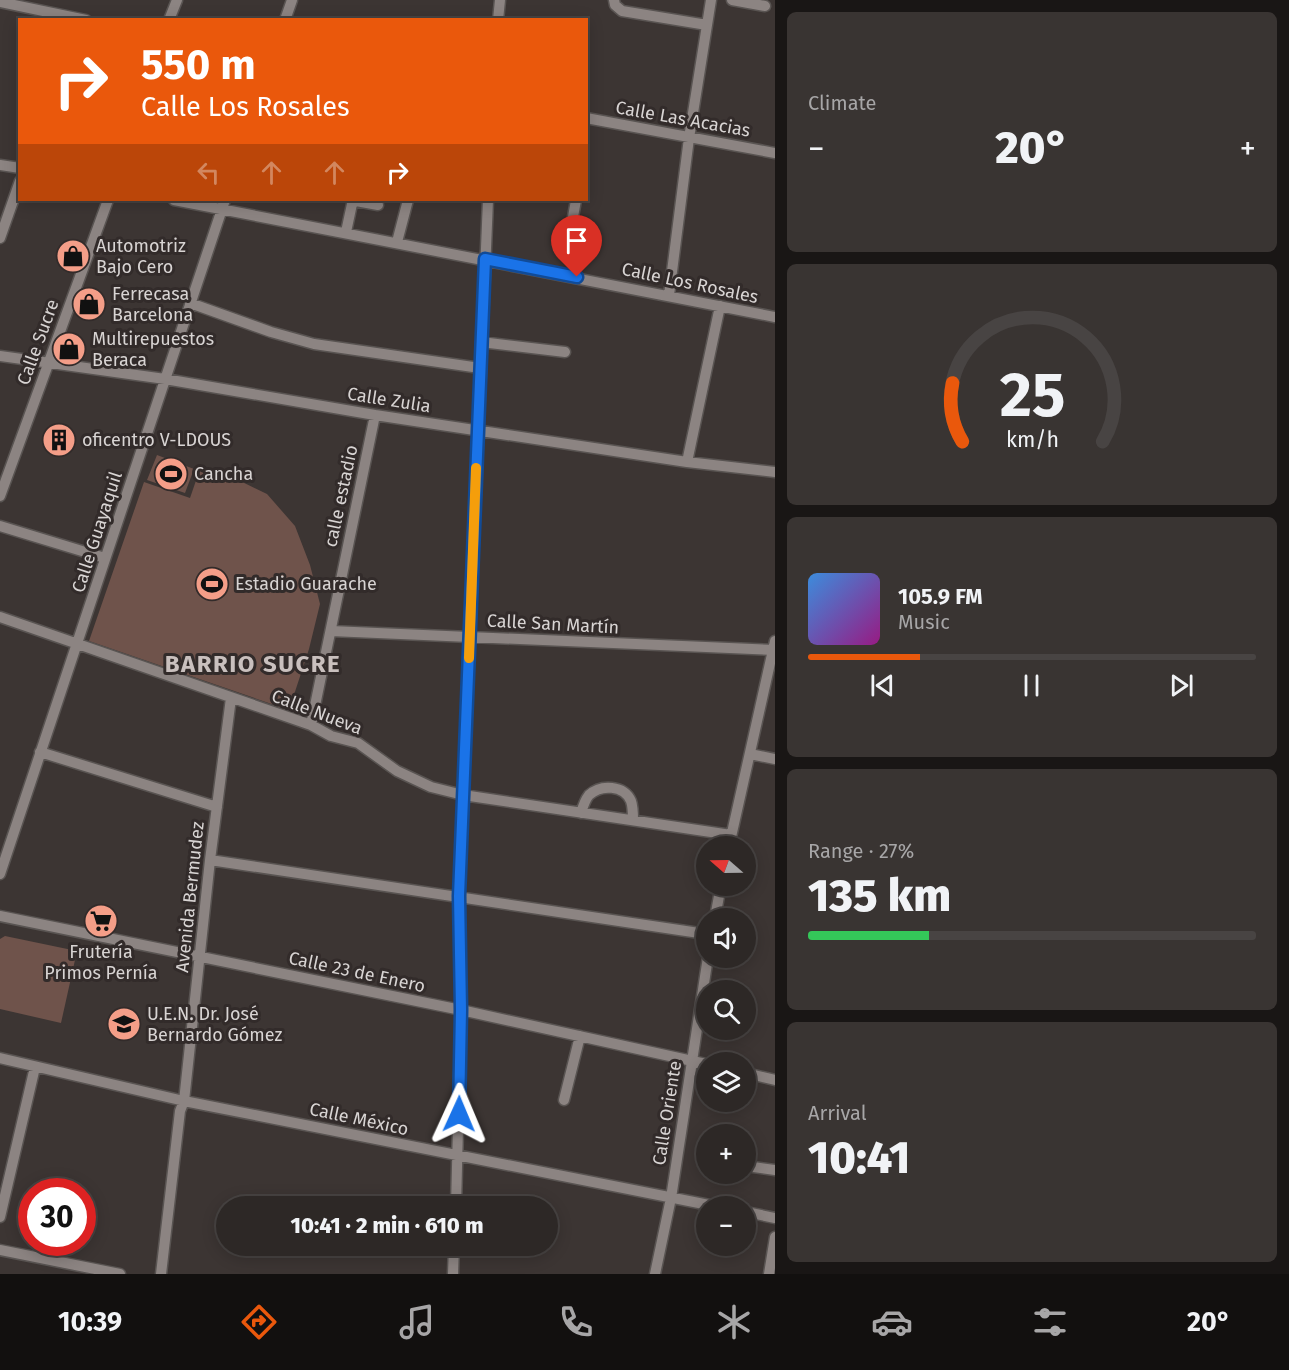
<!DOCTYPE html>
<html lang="en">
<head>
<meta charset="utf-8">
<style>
	:root { --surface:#2d2826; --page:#393432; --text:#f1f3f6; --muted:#a7a6a7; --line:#484443; --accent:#ea580c }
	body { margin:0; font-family:"Fira Sans",sans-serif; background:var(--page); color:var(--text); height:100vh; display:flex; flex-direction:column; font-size:22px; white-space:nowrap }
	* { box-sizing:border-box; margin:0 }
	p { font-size:20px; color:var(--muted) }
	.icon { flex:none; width:33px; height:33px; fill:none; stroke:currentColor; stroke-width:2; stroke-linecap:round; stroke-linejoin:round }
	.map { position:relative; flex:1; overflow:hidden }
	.side { display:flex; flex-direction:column; gap:12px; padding:12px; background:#191615; width:514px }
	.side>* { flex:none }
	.banner { position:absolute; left:18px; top:18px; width:570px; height:183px; border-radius:0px; box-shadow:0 3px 15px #0003,0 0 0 2px var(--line); background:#ea580c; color:#fff; overflow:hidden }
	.needle { width:39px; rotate:290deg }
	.tools { position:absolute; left:696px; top:836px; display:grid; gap:12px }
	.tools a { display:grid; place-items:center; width:60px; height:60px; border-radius:50%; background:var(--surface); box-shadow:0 3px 15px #0003,0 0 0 2px var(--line); font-size:30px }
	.speed { position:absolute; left:18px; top:1178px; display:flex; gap:12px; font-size:30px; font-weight:700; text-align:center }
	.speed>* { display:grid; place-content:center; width:78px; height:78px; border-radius:50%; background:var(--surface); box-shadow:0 3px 15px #0003,0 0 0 2px var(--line); line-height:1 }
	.speed .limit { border:9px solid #d22; background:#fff; color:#111 }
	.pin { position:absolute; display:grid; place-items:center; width:51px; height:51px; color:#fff; margin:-62px -26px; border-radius:50% 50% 50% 0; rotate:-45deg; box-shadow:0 0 6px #0007 }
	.pin .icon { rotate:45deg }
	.me { position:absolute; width:66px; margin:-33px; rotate:1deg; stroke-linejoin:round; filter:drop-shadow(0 0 4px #0008) }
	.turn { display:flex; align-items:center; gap:21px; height:126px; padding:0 24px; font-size:27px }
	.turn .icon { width:78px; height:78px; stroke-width:2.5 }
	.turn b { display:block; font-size:42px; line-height:51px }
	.lanes { display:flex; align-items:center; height:57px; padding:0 24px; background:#0003; justify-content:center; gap:30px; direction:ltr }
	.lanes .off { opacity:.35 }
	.big { font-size:45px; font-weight:800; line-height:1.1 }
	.side .card { flex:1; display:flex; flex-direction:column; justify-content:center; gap:9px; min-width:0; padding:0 21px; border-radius:9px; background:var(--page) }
	.side .dial { align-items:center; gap:0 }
	.dial svg { height:156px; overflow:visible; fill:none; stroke:var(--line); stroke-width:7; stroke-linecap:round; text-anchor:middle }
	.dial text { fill:var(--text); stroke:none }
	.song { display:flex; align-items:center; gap:18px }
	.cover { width:72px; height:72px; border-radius:9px; background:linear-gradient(135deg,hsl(210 70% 55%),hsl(310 70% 35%)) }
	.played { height:6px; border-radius:3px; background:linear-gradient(90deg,var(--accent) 25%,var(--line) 25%) }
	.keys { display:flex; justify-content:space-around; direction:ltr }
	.heat { display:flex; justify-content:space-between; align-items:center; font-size:33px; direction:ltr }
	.charge { height:9px; border-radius:4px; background:linear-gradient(90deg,#34c759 27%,var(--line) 0) }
	.trip { position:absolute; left:216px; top:1196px; width:342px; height:60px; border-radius:30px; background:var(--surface); box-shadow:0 3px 15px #0003,0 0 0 2px var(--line); font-weight:800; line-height:60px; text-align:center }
	.menu { display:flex; height:96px; justify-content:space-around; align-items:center; background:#12100f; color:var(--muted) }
	.menu .icon { width:42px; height:42px }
	.menu .current { color:var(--accent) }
	.menu b { font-size:27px; color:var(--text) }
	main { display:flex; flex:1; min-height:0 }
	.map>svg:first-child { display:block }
	.green { fill:#6f534b }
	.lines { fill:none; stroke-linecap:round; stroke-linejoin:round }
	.minor-casing { stroke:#595452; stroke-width:13 }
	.minor { stroke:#8c8482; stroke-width:10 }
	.route-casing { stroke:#114b97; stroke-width:15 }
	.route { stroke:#1a73e8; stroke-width:10 }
	.slow { stroke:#f59e0b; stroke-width:10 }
	.labels { text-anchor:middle; stroke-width:6; stroke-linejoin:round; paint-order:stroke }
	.street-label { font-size:18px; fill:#d8d4d3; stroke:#322b2a }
	.poi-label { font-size:18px; fill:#d8d4d3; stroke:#322b2a; text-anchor:start }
	.district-label { font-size:24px; font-weight:bold; letter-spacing:1.5px; fill:#c9c0be; stroke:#322b2a }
</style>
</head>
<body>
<main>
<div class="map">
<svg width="775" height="1274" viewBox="0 0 775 1274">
	<rect width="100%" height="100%" fill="#3c3533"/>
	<path class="green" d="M 157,455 L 194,469 L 185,493 L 147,480 Z
		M 201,466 L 228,475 L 267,494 L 295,526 L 310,565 L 320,604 L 309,649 L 289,710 L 89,641 L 144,482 L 190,498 Z
		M 5,936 L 77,951 L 61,1023 L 0,1009 L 0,939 Z"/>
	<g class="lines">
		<defs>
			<path id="minor" d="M 614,0 L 615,5 L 622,11 L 707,25
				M 732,0 L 765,6
				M 0,2 L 86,20
				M 169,20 L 177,0
				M 285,20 L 292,0
				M 498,20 L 500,0
				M 586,118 L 775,153
				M 0,165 L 20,168
				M 174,200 L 775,317
				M 573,217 L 576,200
				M 346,232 L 352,204 L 356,201 L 378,205
				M 0,238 L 20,181
				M 397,242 L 408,200
				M 669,295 L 689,138 L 711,0
				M 190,303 L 271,332 L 314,344 L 480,368
				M 481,342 L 565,352
				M 0,356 L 165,379 L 375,415 L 687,462 L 775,472
				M 687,462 L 720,306
				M 0,496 L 108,200
				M 0,526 L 105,558
				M 0,617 L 311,725 L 331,736 L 358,743 L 397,771 L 431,787 L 463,795 L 731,835
				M 331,631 L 775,650
				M 311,725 L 375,415
				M 40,752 L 217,807
				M 750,754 L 775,759
				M 581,813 C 583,806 585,800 589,795 C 601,784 624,785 631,801 C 633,807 633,814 633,820
				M 729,846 L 775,641
				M 210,860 L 706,934
				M 0,874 L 225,200
				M 0,916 L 461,1010 L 706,1064
				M 715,918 L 721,885
				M 0,1058 L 184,1101 L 714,1206
				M 746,1073 L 775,1080
				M 564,1100 L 580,1036
				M 746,1166 L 775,1170
				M 456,1206 L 461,1010 L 459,896 L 488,200
				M 746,1212 L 775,1218
				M 0,1217 L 35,1067
				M 0,1250 L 120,1274
				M 161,1274 L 180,1111 L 184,1101 L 210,860 L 231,698
				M 453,1274 L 454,1245
				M 655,1274 L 671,1198 L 708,957
				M 769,1274 L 775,1237"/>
		</defs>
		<use href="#minor" class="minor-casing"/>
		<use href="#minor" class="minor"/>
	</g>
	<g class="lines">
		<defs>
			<path id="route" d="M 459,1114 L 461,1010 L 459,896 L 485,259 L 577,277"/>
		</defs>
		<use href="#route" class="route-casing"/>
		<use href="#route" class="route"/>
		<path class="slow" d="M 469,658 L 476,468"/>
	</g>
	<defs>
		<symbol id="shop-disc" viewBox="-11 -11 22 22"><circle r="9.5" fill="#f49e88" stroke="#322b2a"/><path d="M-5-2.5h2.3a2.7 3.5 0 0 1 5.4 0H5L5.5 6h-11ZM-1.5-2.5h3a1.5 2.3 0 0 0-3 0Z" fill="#111"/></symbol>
		<symbol id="building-disc" viewBox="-11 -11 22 22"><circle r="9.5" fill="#f49e88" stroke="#322b2a"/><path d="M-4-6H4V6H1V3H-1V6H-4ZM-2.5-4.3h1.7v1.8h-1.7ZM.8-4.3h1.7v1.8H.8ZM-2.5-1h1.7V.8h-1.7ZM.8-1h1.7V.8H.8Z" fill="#111"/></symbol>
		<symbol id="stadium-disc" viewBox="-11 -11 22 22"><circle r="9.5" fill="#f49e88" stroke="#322b2a"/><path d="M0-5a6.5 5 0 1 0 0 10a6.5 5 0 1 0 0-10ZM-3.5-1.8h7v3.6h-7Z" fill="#111"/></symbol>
		<symbol id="supermarket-disc" viewBox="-11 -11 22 22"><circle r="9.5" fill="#f49e88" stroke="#322b2a"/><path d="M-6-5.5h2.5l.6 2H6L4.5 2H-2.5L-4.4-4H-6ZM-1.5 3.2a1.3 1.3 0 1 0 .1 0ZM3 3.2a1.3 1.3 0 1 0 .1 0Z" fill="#111"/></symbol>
		<symbol id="school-disc" viewBox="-11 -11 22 22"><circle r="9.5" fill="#f49e88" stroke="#322b2a"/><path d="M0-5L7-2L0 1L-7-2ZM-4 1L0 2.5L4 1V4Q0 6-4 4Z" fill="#111"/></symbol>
	</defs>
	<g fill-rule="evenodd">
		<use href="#shop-disc" x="54" y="237" width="38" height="38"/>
		<use href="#shop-disc" x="70" y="285" width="38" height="38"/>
		<use href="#shop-disc" x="50" y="330" width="38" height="38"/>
		<use href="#building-disc" x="40" y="421" width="38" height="38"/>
		<use href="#stadium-disc" x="152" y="455" width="38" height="38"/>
		<use href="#stadium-disc" x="193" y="565" width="38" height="38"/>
		<use href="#supermarket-disc" x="82" y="902" width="38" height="38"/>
		<use href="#school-disc" x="105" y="1005" width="38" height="38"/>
	</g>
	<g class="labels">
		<g class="street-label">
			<text transform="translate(683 119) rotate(10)" y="6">Calle Las Acacias</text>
			<text transform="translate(690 283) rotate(12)" y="6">Calle Los Rosales</text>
			<text transform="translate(38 342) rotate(-70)" y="6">Calle Sucre</text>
			<text transform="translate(389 400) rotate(9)" y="6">Calle Zulia</text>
			<text transform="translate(341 496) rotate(-78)" y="6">calle estadio</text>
			<text transform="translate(97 532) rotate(-72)" y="6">Calle Guayaquil</text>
			<text transform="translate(553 624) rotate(3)" y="6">Calle San Martín</text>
			<text transform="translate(317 712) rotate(21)" y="6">Calle Nueva</text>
			<text transform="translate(190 897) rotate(-84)" y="6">Avenida Bermudez</text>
			<text transform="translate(357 972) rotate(12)" y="6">Calle 23 de Enero</text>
			<text transform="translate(667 1113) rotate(-81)" y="6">Calle Oriente</text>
			<text transform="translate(359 1119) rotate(12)" y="6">Calle México</text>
		</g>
		<g class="poi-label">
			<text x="96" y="252">Automotriz<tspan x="96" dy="21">Bajo Cero</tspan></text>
			<text x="112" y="300">Ferrecasa<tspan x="112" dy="21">Barcelona</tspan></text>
			<text x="92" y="345">Multirepuestos<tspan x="92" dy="21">Beraca</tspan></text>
			<text x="82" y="446">oficentro V-LDOUS</text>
			<text x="194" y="480">Cancha</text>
			<text x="235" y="590">Estadio Guarache</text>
			<text x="101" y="958" text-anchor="middle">Frutería<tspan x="101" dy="21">Primos Pernía</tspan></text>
			<text x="147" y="1020">U.E.N. Dr. José<tspan x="147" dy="21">Bernardo Gómez</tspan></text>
		</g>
		<g class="district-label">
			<text x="253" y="672">BARRIO SUCRE</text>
		</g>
	</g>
</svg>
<div class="tools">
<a><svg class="needle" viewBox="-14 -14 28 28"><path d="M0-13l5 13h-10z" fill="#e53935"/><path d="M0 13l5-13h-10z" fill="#a7a6a7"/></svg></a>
<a><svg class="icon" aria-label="sound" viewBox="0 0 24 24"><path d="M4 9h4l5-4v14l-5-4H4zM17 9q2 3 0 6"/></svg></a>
<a><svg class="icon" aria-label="search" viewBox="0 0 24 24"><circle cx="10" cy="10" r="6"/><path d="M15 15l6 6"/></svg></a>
<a><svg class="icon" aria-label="layers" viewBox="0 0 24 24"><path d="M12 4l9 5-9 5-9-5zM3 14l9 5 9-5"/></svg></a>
<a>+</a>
<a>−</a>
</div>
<div class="speed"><div class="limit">30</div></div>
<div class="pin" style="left:577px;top:277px;background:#d93025"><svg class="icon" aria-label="arrive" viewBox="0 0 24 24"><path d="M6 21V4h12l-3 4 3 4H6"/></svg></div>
<svg class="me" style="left:459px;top:1114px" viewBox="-20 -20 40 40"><path d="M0-17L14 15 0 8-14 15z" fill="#1a73e8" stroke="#fff" stroke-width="4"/></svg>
<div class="trip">10:41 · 2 min · 610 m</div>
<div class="banner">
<div class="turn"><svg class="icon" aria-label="right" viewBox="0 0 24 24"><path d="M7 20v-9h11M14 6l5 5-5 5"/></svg><div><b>550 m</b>Calle Los Rosales</div></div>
<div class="lanes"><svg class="icon off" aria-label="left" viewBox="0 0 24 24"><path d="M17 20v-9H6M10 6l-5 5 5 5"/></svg><svg class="icon off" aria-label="ahead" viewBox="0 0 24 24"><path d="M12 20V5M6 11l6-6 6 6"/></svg><svg class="icon off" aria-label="ahead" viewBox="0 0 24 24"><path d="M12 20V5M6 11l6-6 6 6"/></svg><svg class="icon" aria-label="right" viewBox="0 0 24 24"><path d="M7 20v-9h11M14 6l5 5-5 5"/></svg></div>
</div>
</div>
<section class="side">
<div class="card"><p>Climate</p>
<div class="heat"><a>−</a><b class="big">20°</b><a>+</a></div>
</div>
<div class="card dial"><svg viewBox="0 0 100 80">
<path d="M14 69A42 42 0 1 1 86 69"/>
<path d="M14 69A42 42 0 0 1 9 39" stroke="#ea580c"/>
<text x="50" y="56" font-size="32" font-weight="700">25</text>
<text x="50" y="72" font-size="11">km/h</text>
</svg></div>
<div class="card">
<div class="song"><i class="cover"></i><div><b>105.9 FM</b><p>Music</p></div></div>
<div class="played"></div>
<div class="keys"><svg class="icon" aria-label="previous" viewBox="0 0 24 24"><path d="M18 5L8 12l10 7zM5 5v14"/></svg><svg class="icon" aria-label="pause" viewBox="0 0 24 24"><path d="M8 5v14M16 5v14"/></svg><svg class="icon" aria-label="next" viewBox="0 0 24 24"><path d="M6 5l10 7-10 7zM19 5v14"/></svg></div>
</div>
<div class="card"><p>Range · 27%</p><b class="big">135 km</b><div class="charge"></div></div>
<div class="card"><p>Arrival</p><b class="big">10:41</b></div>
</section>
</main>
<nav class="menu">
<b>10:39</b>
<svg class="icon current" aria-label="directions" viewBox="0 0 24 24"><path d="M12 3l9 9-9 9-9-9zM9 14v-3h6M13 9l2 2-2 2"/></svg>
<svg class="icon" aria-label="music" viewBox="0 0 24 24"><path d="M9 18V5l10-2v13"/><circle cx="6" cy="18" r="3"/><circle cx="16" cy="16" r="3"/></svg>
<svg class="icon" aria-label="phone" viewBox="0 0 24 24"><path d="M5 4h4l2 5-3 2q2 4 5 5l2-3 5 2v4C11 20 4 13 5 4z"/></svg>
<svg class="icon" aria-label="climate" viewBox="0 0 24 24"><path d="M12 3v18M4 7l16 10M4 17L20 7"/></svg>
<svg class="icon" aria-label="car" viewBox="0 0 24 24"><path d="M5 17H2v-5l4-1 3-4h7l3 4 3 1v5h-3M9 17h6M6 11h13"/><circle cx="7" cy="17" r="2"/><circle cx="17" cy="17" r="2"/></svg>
<svg class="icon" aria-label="filters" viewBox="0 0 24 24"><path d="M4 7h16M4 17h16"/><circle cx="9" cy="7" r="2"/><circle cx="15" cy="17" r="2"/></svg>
<b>20°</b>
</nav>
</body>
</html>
